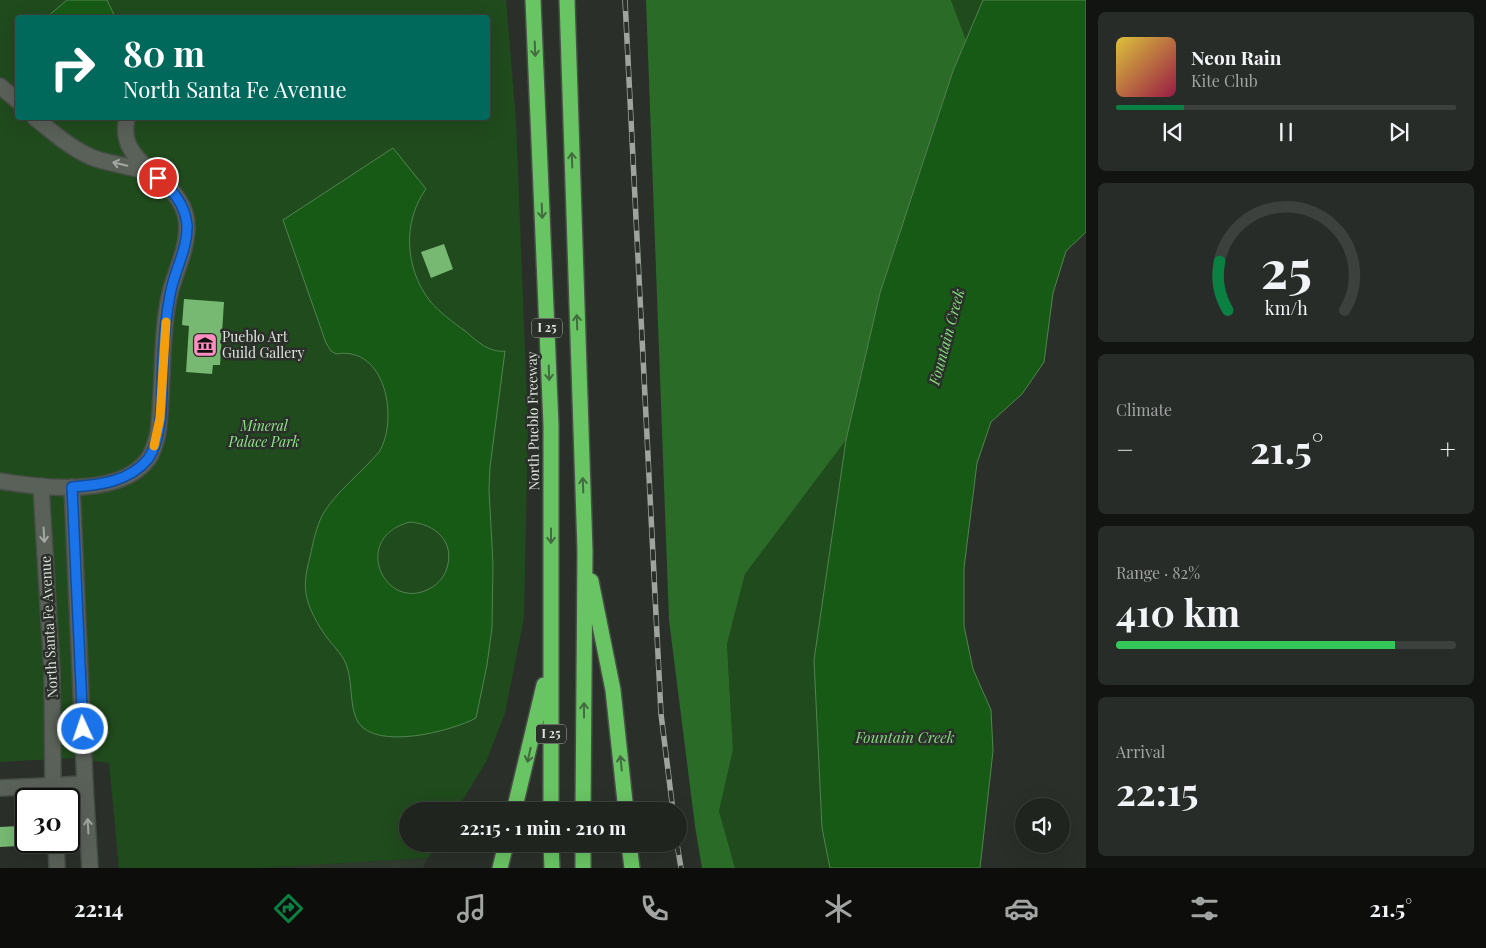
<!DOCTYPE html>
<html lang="en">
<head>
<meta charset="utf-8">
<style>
	:root { --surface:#20241f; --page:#282c28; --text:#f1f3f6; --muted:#a2a4a4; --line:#3d413d; --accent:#0b8043 }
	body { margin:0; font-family:"Playfair Display",serif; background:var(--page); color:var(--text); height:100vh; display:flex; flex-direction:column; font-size:19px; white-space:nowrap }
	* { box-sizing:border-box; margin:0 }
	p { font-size:16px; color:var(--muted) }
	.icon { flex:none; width:28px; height:28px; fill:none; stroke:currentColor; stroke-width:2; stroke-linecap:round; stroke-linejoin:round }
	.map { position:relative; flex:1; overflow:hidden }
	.panel { display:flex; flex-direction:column; gap:12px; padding:12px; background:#121411; width:400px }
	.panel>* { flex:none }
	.hud { position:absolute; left:15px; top:15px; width:475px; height:105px; border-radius:5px; box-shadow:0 5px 20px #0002,0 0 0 1px var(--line); background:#00695c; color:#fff; overflow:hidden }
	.tools { position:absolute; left:1015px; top:798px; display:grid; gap:10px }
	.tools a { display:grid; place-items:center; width:55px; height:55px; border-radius:50%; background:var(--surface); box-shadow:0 5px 20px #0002,0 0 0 1px var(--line); font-size:25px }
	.speed { position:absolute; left:15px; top:788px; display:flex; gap:10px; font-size:25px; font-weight:700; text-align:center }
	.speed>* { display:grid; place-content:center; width:65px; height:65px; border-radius:50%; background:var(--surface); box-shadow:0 5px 20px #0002,0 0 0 1px var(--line); line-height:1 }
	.speed .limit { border:2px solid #111; border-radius:8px; background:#fff; color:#111 }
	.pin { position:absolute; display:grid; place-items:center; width:42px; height:42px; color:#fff; margin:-21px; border:2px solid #fff; border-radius:50%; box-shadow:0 1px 5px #0007 }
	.me { position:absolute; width:55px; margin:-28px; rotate:357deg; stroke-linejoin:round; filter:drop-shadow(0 0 4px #0008) }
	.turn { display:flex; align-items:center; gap:18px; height:105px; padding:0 25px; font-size:22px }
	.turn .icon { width:65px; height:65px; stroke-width:2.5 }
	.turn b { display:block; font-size:35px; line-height:42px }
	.big { font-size:38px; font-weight:700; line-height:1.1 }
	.panel .widget { flex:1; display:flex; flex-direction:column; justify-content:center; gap:8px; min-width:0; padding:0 18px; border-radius:8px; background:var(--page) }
	.panel .dial { align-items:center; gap:0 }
	.dial svg { height:130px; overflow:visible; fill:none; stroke:var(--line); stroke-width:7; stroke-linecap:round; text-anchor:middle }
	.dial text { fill:var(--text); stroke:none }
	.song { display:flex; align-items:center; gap:15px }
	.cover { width:60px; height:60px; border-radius:8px; background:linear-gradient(135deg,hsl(50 70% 55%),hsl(340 70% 35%)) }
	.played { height:5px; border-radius:2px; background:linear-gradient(90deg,var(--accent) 20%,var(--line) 20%) }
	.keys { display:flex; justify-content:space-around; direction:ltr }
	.heat { display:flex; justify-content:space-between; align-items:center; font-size:28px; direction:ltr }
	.charge { height:8px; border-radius:4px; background:linear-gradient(90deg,#34c759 82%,var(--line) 0) }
	.trip { position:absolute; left:399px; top:802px; width:288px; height:50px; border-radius:25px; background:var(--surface); box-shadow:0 5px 20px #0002,0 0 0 1px var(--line); font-weight:700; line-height:50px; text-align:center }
	.dock { display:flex; height:80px; justify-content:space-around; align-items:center; background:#0d0e0c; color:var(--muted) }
	.dock .icon { width:35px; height:35px }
	.dock .selected { color:var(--accent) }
	.dock b { font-size:22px; color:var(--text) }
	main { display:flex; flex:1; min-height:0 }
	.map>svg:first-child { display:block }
	.built { fill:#303a2f }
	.green { fill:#204b1d; fill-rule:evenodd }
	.forest { fill:#2a6b27 }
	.water { fill:#175a15; stroke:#538351; fill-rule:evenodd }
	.building { fill:#77b972 }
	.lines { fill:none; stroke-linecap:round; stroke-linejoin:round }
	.street-casing { stroke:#474d47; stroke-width:18 }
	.secondary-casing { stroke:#474d47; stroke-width:18 }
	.highway-casing { stroke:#474d47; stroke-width:18 }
	.street { stroke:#5a6159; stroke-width:15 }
	.secondary { stroke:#5a6159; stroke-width:15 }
	.highway { stroke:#69c463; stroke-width:15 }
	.rail-casing { stroke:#9fa49e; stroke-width:5.5 }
	.rail { stroke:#2a3029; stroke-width:4; stroke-dasharray:11; stroke-linecap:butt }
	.oneway { stroke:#436b40 }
	.oneway2 { stroke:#a3a8a2 }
	.route-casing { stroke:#114b97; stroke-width:12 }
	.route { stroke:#1a73e8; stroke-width:9 }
	.slow { stroke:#f59e0b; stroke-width:9 }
	.labels { text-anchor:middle; stroke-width:5; stroke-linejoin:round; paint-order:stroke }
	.shield { fill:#2a3029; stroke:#a9ada8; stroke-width:1 }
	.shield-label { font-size:12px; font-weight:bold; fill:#dfe3de }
	.poi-label { font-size:14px; fill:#dfe3de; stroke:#2a3029; text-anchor:start }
	.street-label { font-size:14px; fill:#dfe3de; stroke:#2a3029 }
	.park-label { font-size:14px; font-style:italic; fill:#8fe689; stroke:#2a3029 }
	.water-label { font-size:15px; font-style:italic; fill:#85db7f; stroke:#2a3029 }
</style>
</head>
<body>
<main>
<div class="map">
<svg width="1086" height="868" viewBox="0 0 1086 868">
	<rect width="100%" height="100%" fill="#2a3029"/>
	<path class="built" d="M 428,858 L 423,868 L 262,868 Z"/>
	<path class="green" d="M 0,0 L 506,0 L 516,121 L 528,426 L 524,618 L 505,713 L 486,762 L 456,811 L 408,811 L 408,844 L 436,844 L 428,858 L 262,868 L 119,868 L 109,763 L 73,758 L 0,762 ZM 18,18 L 488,18 L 488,118 L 18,118 Z
		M 951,0 L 983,0 L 966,40 Z
		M 846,440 L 814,660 L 822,828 L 830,868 L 735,868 L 719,811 L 733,750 L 727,644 L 745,574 Z"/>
	<path class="forest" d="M 646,0 L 951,0 L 966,40 L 953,71 L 880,293 L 846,440 L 745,574 L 727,644 L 733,750 L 719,811 L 735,868 L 702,868 L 695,826 L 669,620 Z"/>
	<path class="water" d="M 67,0 L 107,0 L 115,17 L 47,17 Z
		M 983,0 L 1086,0 L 1086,232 L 1066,251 L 1053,293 L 1044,362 L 1022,394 L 991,422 L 977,463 L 964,568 L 964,626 L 973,669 L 991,710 L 993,751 L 980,868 L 830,868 L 822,828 L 814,660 L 846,440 L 880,293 L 953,71 Z
		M 393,148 L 426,189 C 402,222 405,269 430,301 C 440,313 453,322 465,331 C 477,341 489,353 505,351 L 490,467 L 489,490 L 493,564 L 492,627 L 487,665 L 476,718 C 452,731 376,751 358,722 C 349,706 353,684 347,667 C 344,656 335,648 328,639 C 320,628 312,615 308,602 C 303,587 306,572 310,557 C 313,543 316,527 323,514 C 334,494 363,471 379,452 C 399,420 386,345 336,354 L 331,351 L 326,343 L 283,220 ZM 410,522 C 435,524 455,541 447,568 C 444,578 436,586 427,590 C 383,610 351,537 410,522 Z"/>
	<path class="building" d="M 444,244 L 453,269 L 431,278 L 421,252 Z
		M 184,299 L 224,302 L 220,365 L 213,365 L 212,374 L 186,372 L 189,326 L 182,325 Z
		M 18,826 L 19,846 L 0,847 L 0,827 Z"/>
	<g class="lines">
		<defs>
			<path id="street" d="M 0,86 L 18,101
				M 127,118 C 121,143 134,156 151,172
				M 0,481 C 41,488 121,498 149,458 C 154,450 156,441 158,433 C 163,394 161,354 166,315 C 167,307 169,297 171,289 C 177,269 187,248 187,227 C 187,207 174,190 159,179 C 140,165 113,166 91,157 C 70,148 53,132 35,118
				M 41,486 L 52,672 L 53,786
				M 72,487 L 85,784"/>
			<path id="secondary" d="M 0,788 L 85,784 L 90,868
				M 56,841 L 57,868"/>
			<path id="highway" d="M 533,0 L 551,425 L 551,811
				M 567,0 L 585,551 L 583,811
				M 591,581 L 613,690 L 626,811
				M 514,811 L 544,685
				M 551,844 L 552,868
				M 629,844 L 632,868
				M 500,868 L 506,844
				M 583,868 L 583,844"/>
		</defs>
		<use href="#street" class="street-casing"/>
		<use href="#secondary" class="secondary-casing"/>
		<use href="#highway" class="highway-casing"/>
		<use href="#street" class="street"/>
		<use href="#secondary" class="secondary"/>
		<use href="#highway" class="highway"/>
		<defs>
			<path id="rail" d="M 625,0 L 661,714 L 673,811
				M 677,844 L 681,868"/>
		</defs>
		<use href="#rail" class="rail-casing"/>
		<use href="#rail" class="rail"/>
	</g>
	<defs><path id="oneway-shaft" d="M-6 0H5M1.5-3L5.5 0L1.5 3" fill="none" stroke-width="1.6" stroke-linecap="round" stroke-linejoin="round" transform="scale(1.25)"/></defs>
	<g class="oneway">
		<use href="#oneway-shaft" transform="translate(535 49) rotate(88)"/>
		<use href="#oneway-shaft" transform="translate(572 160) rotate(-92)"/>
		<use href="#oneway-shaft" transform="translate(542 211) rotate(88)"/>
		<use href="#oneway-shaft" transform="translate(577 322) rotate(-92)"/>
		<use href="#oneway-shaft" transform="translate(549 373) rotate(88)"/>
		<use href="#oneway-shaft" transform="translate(583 485) rotate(-92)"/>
		<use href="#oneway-shaft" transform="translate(551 536) rotate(90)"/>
		<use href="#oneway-shaft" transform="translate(584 710) rotate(-90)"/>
		<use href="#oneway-shaft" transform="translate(529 755) rotate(103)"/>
		<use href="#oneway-shaft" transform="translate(621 763) rotate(-96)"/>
	</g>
	<g class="oneway2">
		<use href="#oneway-shaft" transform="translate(120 164) rotate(-167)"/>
		<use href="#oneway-shaft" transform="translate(44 535) rotate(87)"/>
		<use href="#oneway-shaft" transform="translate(88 826) rotate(-93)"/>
	</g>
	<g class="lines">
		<defs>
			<path id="route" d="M 83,729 L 72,487 C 99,485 129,482 148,459 C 165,436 161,387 163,359 C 164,337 166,316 170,295 C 174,271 188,249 187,225 C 185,204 173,191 158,178"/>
		</defs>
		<use href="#route" class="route-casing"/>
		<use href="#route" class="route"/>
		<path class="slow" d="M 154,446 L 160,418 L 166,322"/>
	</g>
	<defs>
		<symbol id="museum-square" viewBox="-11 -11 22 22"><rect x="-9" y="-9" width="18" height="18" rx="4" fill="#fd8ec0" stroke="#2a3029"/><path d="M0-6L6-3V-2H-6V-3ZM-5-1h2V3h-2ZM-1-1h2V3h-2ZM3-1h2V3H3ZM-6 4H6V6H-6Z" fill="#111"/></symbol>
	</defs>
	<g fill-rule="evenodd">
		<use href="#museum-square" x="191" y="331" width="28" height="28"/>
	</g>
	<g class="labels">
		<g class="shield">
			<rect x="532" y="318.5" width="30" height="19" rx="4"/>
			<rect x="536" y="724.5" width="30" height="19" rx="4"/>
		</g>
		<g class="shield-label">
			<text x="547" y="332">I 25</text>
			<text x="551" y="738">I 25</text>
		</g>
		<g class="poi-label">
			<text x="222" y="342">Pueblo Art<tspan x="222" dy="16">Guild Gallery</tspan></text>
		</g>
		<g class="street-label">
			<text transform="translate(533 421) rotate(-91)" y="5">North Pueblo Freeway</text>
			<text transform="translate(49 627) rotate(-93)" y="5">North Santa Fe Avenue</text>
		</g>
		<g class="park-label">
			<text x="264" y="431">Mineral<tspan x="264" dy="16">Palace Park</tspan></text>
		</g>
		<g class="water-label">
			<text transform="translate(947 337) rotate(-75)" y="5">Fountain Creek</text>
			<text x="905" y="743">Fountain Creek</text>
		</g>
	</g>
</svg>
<div class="tools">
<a><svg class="icon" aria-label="sound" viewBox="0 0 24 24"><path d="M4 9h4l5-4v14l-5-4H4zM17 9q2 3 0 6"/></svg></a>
</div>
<div class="speed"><div class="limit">30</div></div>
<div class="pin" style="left:158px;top:178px;background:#d93025"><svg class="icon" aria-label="arrive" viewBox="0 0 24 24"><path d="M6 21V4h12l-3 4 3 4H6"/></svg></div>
<svg class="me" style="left:83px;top:729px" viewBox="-20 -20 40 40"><circle r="17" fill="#1a73e8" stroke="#fff" stroke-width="3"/><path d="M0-11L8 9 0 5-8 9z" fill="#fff"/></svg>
<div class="trip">22:15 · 1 min · 210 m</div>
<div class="hud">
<div class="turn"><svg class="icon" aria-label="right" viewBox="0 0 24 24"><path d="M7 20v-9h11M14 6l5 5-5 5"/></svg><div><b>80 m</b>North Santa Fe Avenue</div></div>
</div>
</div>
<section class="panel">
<div class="widget">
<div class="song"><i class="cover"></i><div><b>Neon Rain</b><p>Kite Club</p></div></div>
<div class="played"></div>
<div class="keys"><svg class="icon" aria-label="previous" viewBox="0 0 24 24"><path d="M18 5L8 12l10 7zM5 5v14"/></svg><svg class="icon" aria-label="pause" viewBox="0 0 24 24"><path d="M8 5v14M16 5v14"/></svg><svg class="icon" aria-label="next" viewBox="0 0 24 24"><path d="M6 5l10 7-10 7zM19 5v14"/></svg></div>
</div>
<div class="widget dial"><svg viewBox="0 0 100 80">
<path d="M14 69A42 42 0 1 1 86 69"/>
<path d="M14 69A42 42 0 0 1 9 39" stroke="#0b8043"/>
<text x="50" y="56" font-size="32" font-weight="700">25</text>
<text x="50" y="72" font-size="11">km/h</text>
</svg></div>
<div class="widget"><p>Climate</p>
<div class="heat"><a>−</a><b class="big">21.5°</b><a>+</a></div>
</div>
<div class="widget"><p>Range · 82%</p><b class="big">410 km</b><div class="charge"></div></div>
<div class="widget"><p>Arrival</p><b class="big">22:15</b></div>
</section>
</main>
<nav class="dock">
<b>22:14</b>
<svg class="icon selected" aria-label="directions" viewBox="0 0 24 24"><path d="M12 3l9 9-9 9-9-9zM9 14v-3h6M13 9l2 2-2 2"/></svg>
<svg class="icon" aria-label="music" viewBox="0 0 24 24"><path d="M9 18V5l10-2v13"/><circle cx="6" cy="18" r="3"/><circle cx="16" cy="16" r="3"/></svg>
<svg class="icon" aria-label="phone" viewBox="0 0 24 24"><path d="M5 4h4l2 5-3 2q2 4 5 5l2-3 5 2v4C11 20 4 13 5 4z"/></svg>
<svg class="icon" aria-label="climate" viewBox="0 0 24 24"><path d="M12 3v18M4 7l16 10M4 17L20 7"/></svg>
<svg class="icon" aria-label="car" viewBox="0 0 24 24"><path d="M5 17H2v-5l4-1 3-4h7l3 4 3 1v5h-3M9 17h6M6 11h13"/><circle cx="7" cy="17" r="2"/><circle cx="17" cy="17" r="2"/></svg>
<svg class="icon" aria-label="filters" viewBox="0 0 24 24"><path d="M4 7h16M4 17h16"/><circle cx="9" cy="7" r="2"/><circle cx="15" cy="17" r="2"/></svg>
<b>21.5°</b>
</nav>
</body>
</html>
